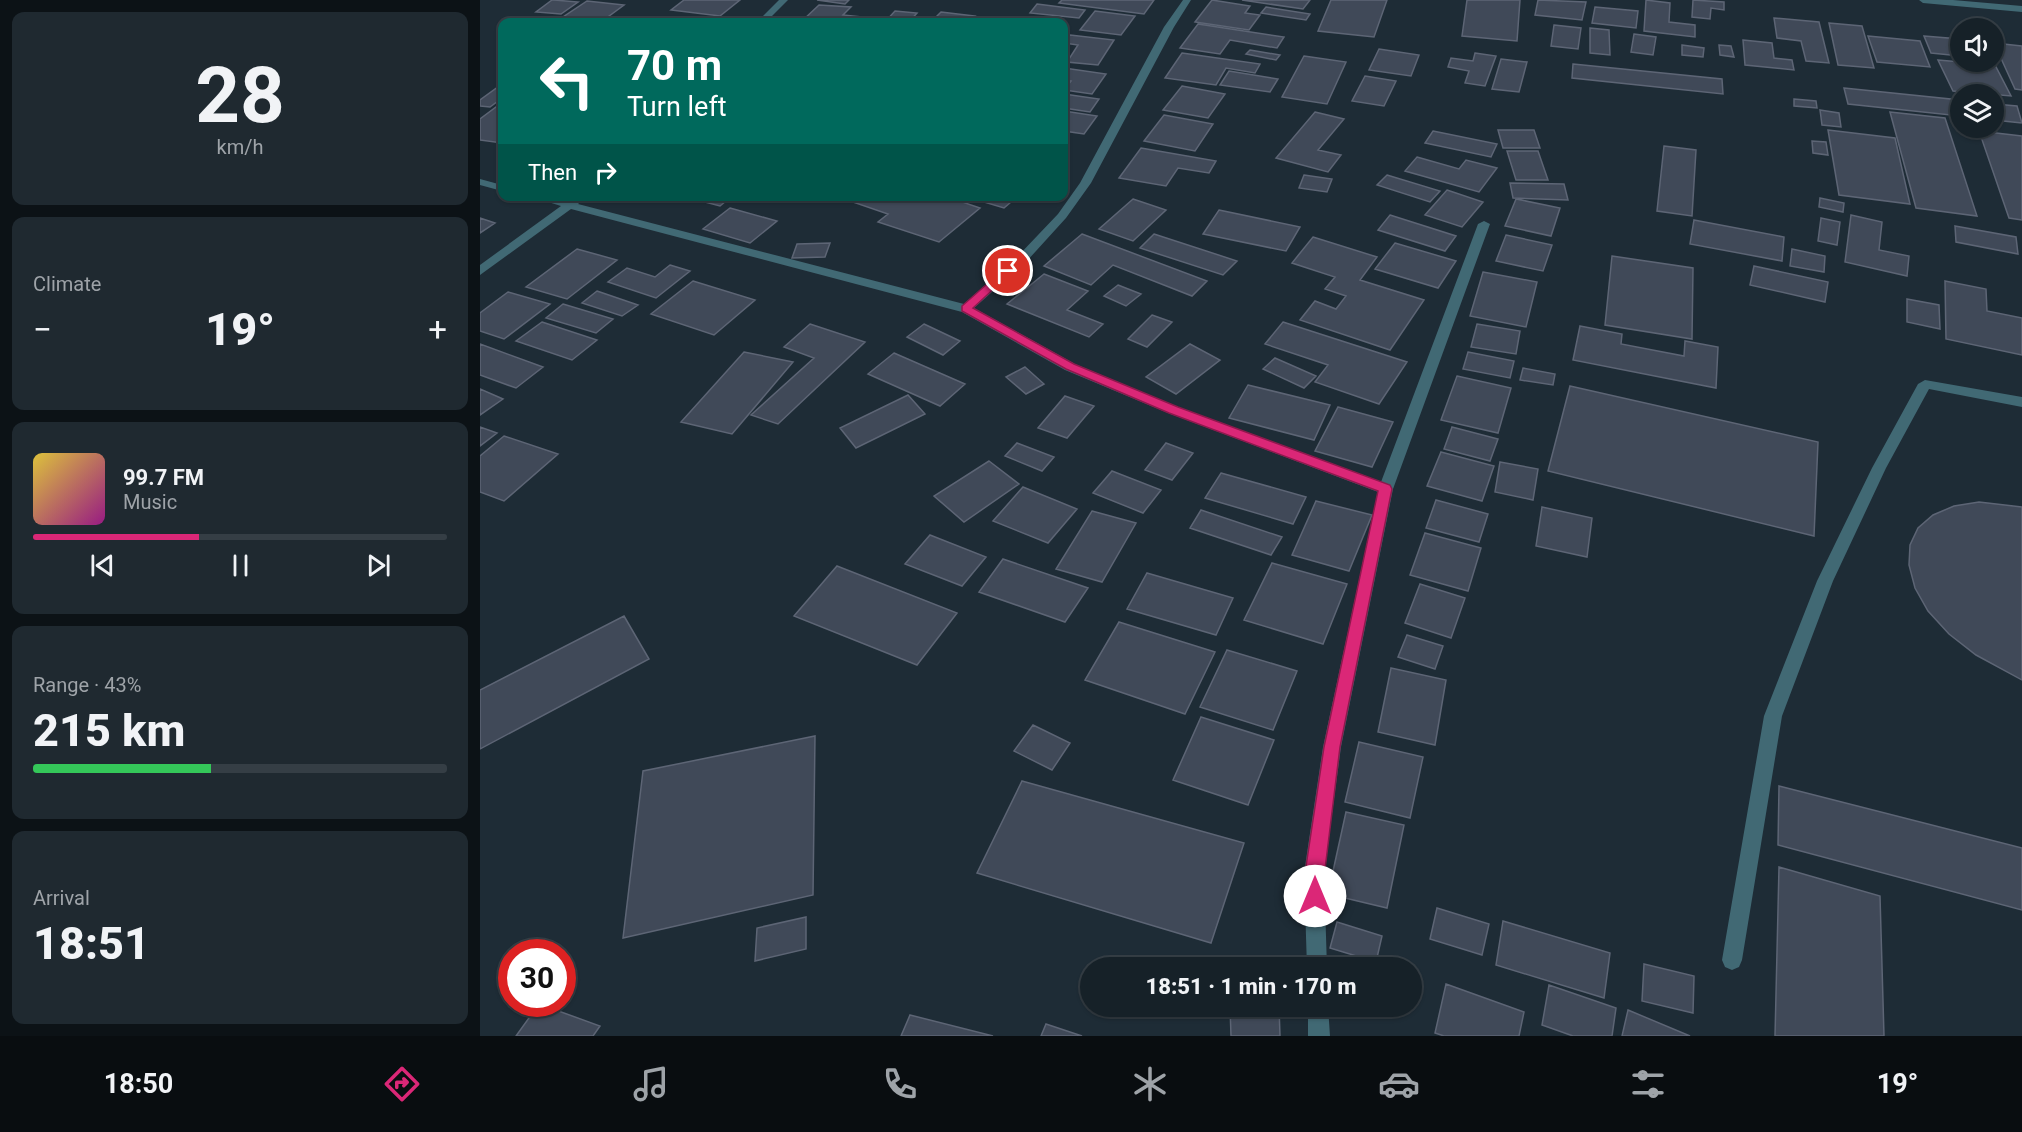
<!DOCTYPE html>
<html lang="en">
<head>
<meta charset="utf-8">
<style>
	:root { --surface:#162128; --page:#1f2930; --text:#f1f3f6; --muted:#9ea3a8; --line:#353e45; --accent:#db2777 }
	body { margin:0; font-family:Roboto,sans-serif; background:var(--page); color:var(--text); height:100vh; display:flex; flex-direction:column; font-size:22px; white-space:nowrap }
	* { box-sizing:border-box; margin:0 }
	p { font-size:20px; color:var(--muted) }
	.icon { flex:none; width:33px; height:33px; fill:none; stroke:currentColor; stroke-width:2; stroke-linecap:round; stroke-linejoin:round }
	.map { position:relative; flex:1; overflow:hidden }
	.side { display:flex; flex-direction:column; gap:12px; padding:12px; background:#0c1216; width:480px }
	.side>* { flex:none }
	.banner { position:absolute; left:18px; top:18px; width:570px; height:183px; border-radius:12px; box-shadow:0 2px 4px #0004,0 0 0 2px var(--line); background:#00695c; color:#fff; overflow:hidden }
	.fabs { position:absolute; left:1470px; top:18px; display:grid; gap:12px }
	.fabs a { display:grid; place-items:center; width:54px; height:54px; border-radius:50%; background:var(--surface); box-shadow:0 2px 4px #0004,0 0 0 2px var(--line); font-size:30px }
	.speed { position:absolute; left:18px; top:939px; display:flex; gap:12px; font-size:30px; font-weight:700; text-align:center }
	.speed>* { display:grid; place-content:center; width:78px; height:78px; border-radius:50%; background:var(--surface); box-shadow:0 2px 4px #0004,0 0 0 2px var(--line); line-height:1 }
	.speed .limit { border:9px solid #d22; background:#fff; color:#111 }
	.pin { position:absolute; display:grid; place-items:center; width:51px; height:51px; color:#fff; margin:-26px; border:3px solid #fff; border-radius:50%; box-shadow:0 2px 6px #0007 }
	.me { position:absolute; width:66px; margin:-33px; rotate:0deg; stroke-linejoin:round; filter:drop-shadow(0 0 4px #0008) }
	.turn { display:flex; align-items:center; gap:21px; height:126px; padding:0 30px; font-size:27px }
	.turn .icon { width:78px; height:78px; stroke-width:2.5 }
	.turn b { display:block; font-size:42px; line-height:51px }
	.then { display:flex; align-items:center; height:57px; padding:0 30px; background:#0003; gap:12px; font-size:22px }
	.big { font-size:45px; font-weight:800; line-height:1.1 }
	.side .widget { flex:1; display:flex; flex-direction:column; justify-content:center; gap:9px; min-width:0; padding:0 21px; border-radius:12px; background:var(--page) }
	.side .dial { align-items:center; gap:0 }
	.dial b { font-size:78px; line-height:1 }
	.song { display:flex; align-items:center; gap:18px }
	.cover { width:72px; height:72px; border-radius:9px; background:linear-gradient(135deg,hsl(50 70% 55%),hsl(310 70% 35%)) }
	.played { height:6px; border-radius:3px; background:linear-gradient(90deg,var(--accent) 40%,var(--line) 40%) }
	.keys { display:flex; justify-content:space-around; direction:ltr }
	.heat { display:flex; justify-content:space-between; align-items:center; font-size:33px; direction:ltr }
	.charge { height:9px; border-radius:4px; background:linear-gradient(90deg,#34c759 43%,var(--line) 0) }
	.trip { position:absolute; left:600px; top:957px; width:342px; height:60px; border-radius:30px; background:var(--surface); box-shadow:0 2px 4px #0004,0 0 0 2px var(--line); font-weight:800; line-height:60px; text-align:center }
	.menu { display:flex; height:96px; justify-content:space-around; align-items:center; background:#090d10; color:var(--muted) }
	.menu .icon { width:42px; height:42px }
	.menu .selected { color:var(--accent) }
	.menu b { font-size:27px; color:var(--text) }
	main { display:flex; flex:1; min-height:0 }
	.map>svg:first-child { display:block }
	.building { fill:#404958; stroke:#5d6575; stroke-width:1.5 }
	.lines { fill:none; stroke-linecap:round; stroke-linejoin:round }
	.street { fill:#416974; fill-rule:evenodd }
	.route { fill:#db2777; stroke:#8e194d; stroke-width:1.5 }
</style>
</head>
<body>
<main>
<section class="side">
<div class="widget dial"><b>28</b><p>km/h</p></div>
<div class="widget"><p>Climate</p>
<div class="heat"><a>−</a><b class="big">19°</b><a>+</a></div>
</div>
<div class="widget">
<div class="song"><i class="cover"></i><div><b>99.7 FM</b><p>Music</p></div></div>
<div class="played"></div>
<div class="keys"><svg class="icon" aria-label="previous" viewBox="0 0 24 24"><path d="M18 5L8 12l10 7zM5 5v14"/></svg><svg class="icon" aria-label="pause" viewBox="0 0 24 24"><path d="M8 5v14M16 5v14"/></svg><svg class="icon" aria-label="next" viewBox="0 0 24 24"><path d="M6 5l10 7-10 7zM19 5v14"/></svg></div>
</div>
<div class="widget"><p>Range · 43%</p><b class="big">215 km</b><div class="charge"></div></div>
<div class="widget"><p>Arrival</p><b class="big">18:51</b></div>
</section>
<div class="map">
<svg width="1542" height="1036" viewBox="0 0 1542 1036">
	<rect width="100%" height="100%" fill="#1e2c36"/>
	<path class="building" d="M 72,0 L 74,0 L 98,2 L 81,14 L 56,12 Z
		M 204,0 L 260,0 L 240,16 L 191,10 Z
		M 337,0 L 369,0 L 365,4 Z
		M 582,0 L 674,0 L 664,14 L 579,3 Z
		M 732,0 L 770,6 L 765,13 L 780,15 L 769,30 L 715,22 Z
		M 762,0 L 830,0 L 823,9 Z
		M 851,0 L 907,0 L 894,37 L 838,31 Z
		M 987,0 L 1040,0 L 1037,41 L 982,36 Z
		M 1058,0 L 1106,2 L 1102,20 L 1055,15 Z
		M 1166,0 L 1190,3 L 1189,22 L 1215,25 L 1215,37 L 1164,31 Z
		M 1213,0 L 1244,2 L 1244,10 L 1231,8 L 1230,19 L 1212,17 Z
		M 107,1 L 144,5 L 121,22 L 80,19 Z
		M 557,4 L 605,10 L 599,18 L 550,13 Z
		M 339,5 L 371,7 L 363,15 L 393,18 L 390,22 L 321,22 Z
		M 786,7 L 830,14 L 826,20 L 781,13 Z
		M 1115,7 L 1158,11 L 1156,28 L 1112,23 Z
		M 415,11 L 437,13 L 429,22 L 405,22 Z
		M 615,11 L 655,16 L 641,35 L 600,30 Z
		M 461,12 L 495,16 L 489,22 L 451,22 Z
		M 1294,18 L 1339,22 L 1349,63 L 1326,61 L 1321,41 L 1297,38 Z
		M 1349,23 L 1382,26 L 1394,68 L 1358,65 Z
		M 718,24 L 804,37 L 797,48 L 750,40 L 740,54 L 700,48 Z
		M 1074,25 L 1101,28 L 1098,49 L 1071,46 Z
		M 1110,28 L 1129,30 L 1130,55 L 1110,53 Z
		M 1154,34 L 1176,37 L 1173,55 L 1151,52 Z
		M 590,35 L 634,40 L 618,65 L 587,62 L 598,45 L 584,43 Z
		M 1388,36 L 1440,41 L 1450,67 L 1397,62 Z
		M 1444,36 L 1480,39 L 1480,56 L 1451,53 Z
		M 1263,40 L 1292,43 L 1294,58 L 1312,60 L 1314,70 L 1265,65 Z
		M 1514,43 L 1542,46 L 1542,90 L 1535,89 Z
		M 1202,45 L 1224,48 L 1223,57 L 1202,55 Z
		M 1239,45 L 1251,46 L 1254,57 L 1240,55 Z
		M 899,49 L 939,55 L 931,76 L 889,70 Z
		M 770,50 L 800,55 L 796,60 L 766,54 Z
		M 702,53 L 780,64 L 775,73 L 746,68 L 736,85 L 685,78 Z
		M 995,53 L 1016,56 L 1005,86 L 985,83 L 989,71 L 968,67 L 971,58 L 993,61 Z
		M 824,56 L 866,62 L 847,104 L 802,97 Z
		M 1021,59 L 1047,62 L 1039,92 L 1012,89 Z
		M 1458,60 L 1515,65 L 1531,96 L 1473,91 Z
		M 1093,64 L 1242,79 L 1243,94 L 1092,78 Z
		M 584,68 L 626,74 L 612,94 L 584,90 L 591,81 L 584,80 Z
		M 749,71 L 798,79 L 790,92 L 740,85 Z
		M 885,76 L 916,81 L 904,106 L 872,101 Z
		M 22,84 L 22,98 L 10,107 L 0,106 L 0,100 Z
		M 702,86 L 745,94 L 728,118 L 683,110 Z
		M 1364,88 L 1480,100 L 1480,116 L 1368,104 Z
		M 584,94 L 619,99 L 610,112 L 584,108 Z
		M 1314,99 L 1336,101 L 1337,108 L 1314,106 Z
		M 20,104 L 22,104 L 22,143 L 0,140 L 0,119 Z
		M 1514,104 L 1537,106 L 1542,123 L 1514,120 Z
		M 1340,110 L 1359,113 L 1361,127 L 1342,125 Z
		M 584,111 L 617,116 L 604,134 L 584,131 Z
		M 835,112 L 864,119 L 838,150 L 861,155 L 848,172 L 796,158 Z
		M 1410,112 L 1465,118 L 1497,216 L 1436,208 Z
		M 684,115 L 733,124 L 715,151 L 664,141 Z
		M 1018,130 L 1054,130 L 1060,148 L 1023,148 Z
		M 1348,130 L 1415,138 L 1430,204 L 1359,195 Z
		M 953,131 L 1017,144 L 1011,157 L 945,143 Z
		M 1499,131 L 1542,136 L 1542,220 L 1529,218 Z
		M 1332,141 L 1346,142 L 1348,155 L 1333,153 Z
		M 1184,146 L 1216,150 L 1212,216 L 1177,211 Z
		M 661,148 L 736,161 L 729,173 L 698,168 L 686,186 L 639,178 Z
		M 1027,151 L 1058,151 L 1068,180 L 1036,180 Z
		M 937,157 L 979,169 L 986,160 L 1017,168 L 999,192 L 925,171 Z
		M 824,175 L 852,179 L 847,192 L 819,188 Z
		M 907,175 L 960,191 L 950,202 L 897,185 Z
		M 1030,183 L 1084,184 L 1088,200 L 1033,198 Z
		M 967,190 L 1003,202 L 982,227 L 945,215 Z
		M 202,196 L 252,196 L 240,206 Z
		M 376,196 L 465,196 L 500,208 L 459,242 L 398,222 L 408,214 L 370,201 Z
		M 484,196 L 538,196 L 524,208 Z
		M 1340,198 L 1364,203 L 1363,212 L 1339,207 Z
		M 653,199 L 686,210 L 653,241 L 619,229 Z
		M 1036,199 L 1080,208 L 1071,236 L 1025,226 Z
		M 250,208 L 297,221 L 270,243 L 223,229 Z
		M 739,210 L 820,227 L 806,251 L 723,234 Z
		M 910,215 L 976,236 L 965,251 L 898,230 Z
		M 1371,215 L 1402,222 L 1399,250 L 1429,256 L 1427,276 L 1365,262 Z
		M 0,218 L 15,223 L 0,233 Z
		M 1341,218 L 1360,222 L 1357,245 L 1338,241 Z
		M 1214,220 L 1304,237 L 1302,261 L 1210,244 Z
		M 1475,226 L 1536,237 L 1538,254 L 1476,242 Z
		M 602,234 L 727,281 L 712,296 L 633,265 L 611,285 L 564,266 Z
		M 674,234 L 757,261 L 743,275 L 660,248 Z
		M 1026,235 L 1072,245 L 1063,271 L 1016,261 Z
		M 833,237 L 897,257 L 880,280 L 944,300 L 910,350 L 820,320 L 835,301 L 856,309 L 866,296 L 845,289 L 855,277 L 812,263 Z
		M 350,243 L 345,257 L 312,258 L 317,244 Z
		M 915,243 L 976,261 L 958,288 L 895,269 Z
		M 97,249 L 137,260 L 87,299 L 46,287 Z
		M 1312,249 L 1345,256 L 1344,272 L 1310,266 Z
		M 1132,256 L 1213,268 L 1212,339 L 1125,325 Z
		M 190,265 L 210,271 L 176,298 L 128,282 L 147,268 L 175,277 Z
		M 1274,266 L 1348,282 L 1345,302 L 1270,285 Z
		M 1003,272 L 1057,282 L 1046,327 L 990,316 Z
		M 564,274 L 608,291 L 587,310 L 623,324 L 609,337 L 527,304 Z
		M 213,281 L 275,300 L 234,335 L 171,314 Z
		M 1465,281 L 1506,289 L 1507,311 L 1542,318 L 1542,355 L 1466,339 Z
		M 638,285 L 661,294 L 646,306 L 624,296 Z
		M 117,291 L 158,305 L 142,316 L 102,303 Z
		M 28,292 L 70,304 L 24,339 L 0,331 L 0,313 Z
		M 1427,299 L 1459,305 L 1460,329 L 1427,322 Z
		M 83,304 L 133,319 L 116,333 L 66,318 Z
		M 672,315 L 692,322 L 667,347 L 648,339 Z
		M 62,322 L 117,340 L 92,360 L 36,341 Z
		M 803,322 L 927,362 L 899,404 L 835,382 L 848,365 L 785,344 Z
		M 330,324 L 385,342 L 298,424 L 271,415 L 334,358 L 304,347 Z
		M 444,324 L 480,341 L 463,355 L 427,337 Z
		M 997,324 L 1040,331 L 1036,354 L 991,347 Z
		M 1100,326 L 1142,334 L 1141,344 L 1204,356 L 1205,341 L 1238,347 L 1236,388 L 1093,360 Z
		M 0,344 L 63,367 L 36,388 L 0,375 Z
		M 710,344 L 740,360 L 696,394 L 666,377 Z
		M 264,352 L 313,362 L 252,434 L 201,422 Z
		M 988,352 L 1034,361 L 1030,378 L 983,369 Z
		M 414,353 L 485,384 L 460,406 L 388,374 Z
		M 795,358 L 836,376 L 824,388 L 783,369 Z
		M 545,367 L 564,384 L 546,394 L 526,377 Z
		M 1043,368 L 1075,374 L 1073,385 L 1040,380 Z
		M 977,376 L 1031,388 L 1018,433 L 961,420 Z
		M 768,385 L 850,405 L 834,440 L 749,418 Z
		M 1090,386 L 1338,442 L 1334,536 L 1068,471 Z
		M 0,389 L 23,399 L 0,415 Z
		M 428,395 L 445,414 L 376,448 L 360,428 Z
		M 585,396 L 614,406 L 587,438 L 558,428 Z
		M 858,407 L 913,422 L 892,467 L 835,451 Z
		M 0,427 L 17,433 L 0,446 Z
		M 972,427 L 1018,439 L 1010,461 L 964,449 Z
		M 24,436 L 78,454 L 24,501 L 0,492 L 0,456 Z
		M 537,443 L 574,457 L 562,471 L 525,456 Z
		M 686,443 L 713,453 L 692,480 L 665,470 Z
		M 961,452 L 1014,466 L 1002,501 L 947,486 Z
		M 509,461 L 539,484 L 484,522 L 454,496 Z
		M 1020,462 L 1058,469 L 1053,500 L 1015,492 Z
		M 632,471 L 681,490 L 663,513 L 613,493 Z
		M 741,473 L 826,497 L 813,524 L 725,498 Z
		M 543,487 L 597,509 L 568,543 L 513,521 Z
		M 956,500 L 1008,514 L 999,542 L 946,528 Z
		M 836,501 L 892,515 L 869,571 L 812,555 Z
		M 1499,502 L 1542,507 L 1542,680 L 1496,655 L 1469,634 L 1448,611 L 1435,588 L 1429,565 L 1430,545 L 1438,528 L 1453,515 L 1474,506 Z
		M 1062,507 L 1112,518 L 1107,557 L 1056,546 Z
		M 721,510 L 802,537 L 791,555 L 710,528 Z
		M 612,511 L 656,523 L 622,582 L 576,569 Z
		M 945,533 L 1001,548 L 988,591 L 930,575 Z
		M 450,535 L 506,557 L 482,586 L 425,564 Z
		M 523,559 L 608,588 L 585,622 L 499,592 Z
		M 792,563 L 867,584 L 843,644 L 764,620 Z
		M 357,566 L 477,613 L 437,665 L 314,616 Z
		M 667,573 L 753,598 L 736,635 L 647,609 Z
		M 940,584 L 985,598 L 971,638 L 925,623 Z
		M 144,616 L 169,659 L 0,749 L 0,690 Z
		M 639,622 L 735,652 L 705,714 L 605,680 Z
		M 927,635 L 963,646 L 955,669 L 918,657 Z
		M 747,650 L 817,671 L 793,730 L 720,707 Z
		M 911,668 L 966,680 L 955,745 L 898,732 Z
		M 721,717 L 794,740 L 768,805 L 693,780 Z
		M 553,725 L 590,743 L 572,770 L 534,751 Z
		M 335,736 L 333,895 L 143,938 L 163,771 Z
		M 879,742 L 943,757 L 930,818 L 865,802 Z
		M 542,781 L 764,843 L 731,943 L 497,873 Z
		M 1299,786 L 1542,848 L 1542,910 L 1298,845 Z
		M 866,812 L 924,825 L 907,908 L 848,894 Z
		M 1299,867 L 1400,896 L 1404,1036 L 1295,1036 Z
		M 957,908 L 1009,924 L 1002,955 L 950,939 Z
		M 326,917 L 326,949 L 275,961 L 277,928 Z
		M 1023,921 L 1130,953 L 1124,998 L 1016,965 Z
		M 857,922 L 902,936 L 896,962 L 850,948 Z
		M 1164,964 L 1214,976 L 1213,1013 L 1162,1001 Z
		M 966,984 L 1044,1012 L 1039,1036 L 964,1036 L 955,1033 Z
		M 1069,985 L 1136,1008 L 1132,1036 L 1093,1036 L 1062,1025 Z
		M 59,1004 L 120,1026 L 113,1036 L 36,1036 Z
		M 799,1006 L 800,1036 L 751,1036 L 750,1007 Z
		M 1148,1010 L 1210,1036 L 1142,1036 Z
		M 430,1015 L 513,1036 L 421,1036 Z
		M 566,1024 L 602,1036 L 561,1036 Z"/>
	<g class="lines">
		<path class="street" d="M 299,0 L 308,0 L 286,22 L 277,22 Z
			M 703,0 L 711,0 L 694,27 L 611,183 L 586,218 L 546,262 L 494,308 L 595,364 L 698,407 L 901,482 L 998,224 L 1004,221 L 1010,224 L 913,489 L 861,747 L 844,873 L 847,968 L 827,968 L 824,873 L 843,747 L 898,492 L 688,413 L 585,370 L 482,312 L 91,209 L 0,275 L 0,265 L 81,206 L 49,196 L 69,196 L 88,201 L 94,196 L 107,196 L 98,204 L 484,304 L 538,256 L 578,214 L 600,183 L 684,27 Z
			M 1439,0 L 1473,0 L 1542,6 L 1542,12 L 1443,3 Z
			M 0,179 L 22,185 L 22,191 L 0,185 Z
			M 1445,380 L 1542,397 L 1542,407 L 1449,389 L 1406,468 L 1353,581 L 1302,716 L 1262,960 L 1259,967 L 1252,970 L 1245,967 L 1242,960 L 1284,716 L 1337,581 L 1392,468 L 1438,384 Z
			M 828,1006 L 848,1006 L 850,1036 L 828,1036 Z"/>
	</g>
	<path class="route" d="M 524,269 L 533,271 L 493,308 L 594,364 L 698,407 L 910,485 L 912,489 L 860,747 L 841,902 L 835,905 L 828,902 L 825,873 L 844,747 L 898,491 L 689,413 L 586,369 L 482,311 L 482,306 Z"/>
</svg>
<div class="fabs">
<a><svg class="icon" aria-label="sound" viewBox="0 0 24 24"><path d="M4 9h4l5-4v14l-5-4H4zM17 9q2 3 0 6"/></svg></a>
<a><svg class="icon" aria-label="layers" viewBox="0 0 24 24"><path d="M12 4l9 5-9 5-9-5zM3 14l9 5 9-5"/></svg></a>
</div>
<div class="speed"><div class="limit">30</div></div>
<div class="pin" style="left:528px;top:271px;background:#d93025"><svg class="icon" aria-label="arrive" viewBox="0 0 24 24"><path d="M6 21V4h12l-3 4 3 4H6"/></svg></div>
<svg class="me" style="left:835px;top:896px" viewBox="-20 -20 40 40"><circle r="19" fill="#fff"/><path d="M0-13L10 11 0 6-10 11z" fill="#db2777"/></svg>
<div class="trip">18:51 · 1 min · 170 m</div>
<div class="banner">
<div class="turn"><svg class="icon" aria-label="left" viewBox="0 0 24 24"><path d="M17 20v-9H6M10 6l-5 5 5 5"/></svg><div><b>70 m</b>Turn left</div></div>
<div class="then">Then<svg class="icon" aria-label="right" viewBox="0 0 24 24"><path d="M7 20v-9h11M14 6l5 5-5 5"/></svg></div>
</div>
</div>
</main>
<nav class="menu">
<b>18:50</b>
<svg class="icon selected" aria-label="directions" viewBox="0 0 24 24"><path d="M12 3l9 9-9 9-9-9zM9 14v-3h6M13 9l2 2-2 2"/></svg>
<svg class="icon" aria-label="music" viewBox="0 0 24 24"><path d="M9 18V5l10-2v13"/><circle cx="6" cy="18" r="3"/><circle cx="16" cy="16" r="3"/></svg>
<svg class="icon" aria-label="phone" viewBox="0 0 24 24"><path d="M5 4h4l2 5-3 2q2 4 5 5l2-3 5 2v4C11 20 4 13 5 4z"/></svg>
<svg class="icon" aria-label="climate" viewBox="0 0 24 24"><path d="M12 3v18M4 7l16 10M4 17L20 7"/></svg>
<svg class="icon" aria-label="car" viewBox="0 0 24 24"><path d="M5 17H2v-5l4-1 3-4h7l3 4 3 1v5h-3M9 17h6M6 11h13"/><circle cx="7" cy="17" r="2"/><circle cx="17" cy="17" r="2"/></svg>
<svg class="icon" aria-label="filters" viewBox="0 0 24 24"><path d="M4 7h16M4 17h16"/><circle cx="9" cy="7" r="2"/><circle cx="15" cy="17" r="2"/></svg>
<b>19°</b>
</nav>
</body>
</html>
